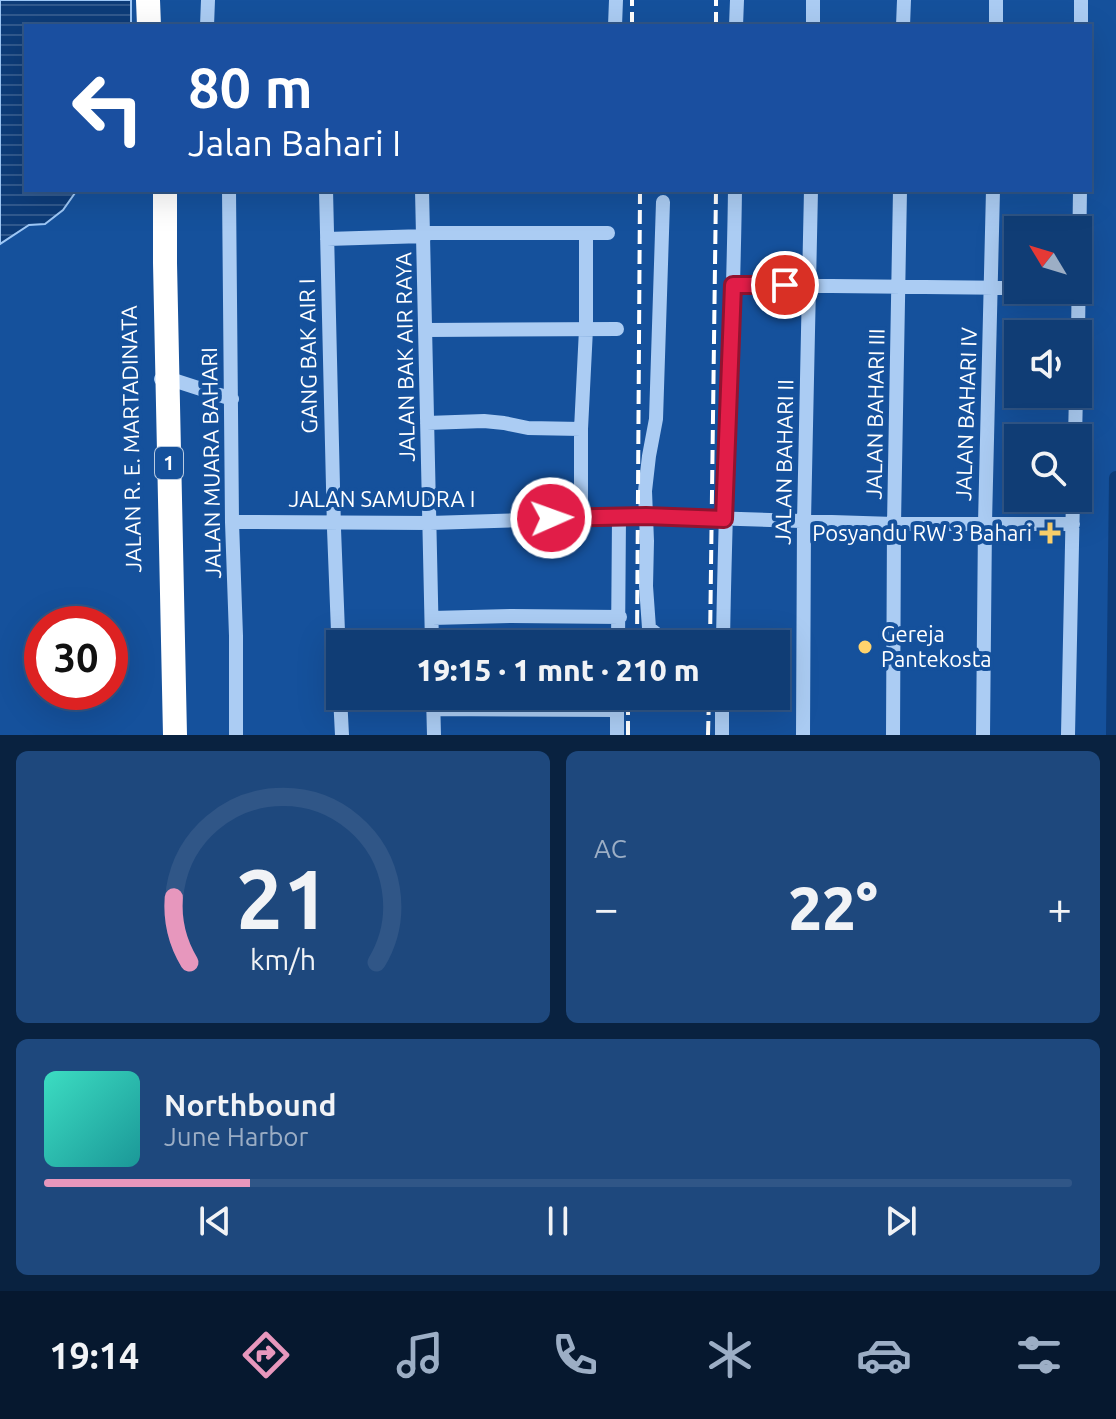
<!DOCTYPE html>
<html lang="id">
<head>
<meta charset="utf-8">
<style>
	:root { --surface:#103d75; --page:#1e487d; --text:#f1f3f6; --muted:#9caec5; --line:#305687; --accent:#e797bd }
	body { margin:0; font-family:Ubuntu,sans-serif; background:var(--page); color:var(--text); height:100vh; display:flex; flex-direction:column; font-size:30px; white-space:nowrap }
	* { box-sizing:border-box; margin:0 }
	p { font-size:26px; color:var(--muted) }
	.icon { flex:none; width:44px; height:44px; fill:none; stroke:currentColor; stroke-width:2; stroke-linecap:round; stroke-linejoin:round }
	.map { position:relative; height:735px; overflow:hidden }
	.sheet { display:flex; flex-direction:column; gap:16px; padding:16px; background:#092240; flex:1 }
	.sheet>* { flex:none }
	.top-card { position:absolute; left:24px; top:24px; width:1068px; height:168px; border-radius:0px; box-shadow:0 8px 32px #0002,0 0 0 2px var(--line); background:#1a4fa0; color:#fff; overflow:hidden }
	.needle { width:52px; rotate:308deg }
	.tools { position:absolute; left:1004px; top:216px; display:grid; gap:16px }
	.tools a { display:grid; place-items:center; width:88px; height:88px; border-radius:0px; background:var(--surface); box-shadow:0 8px 32px #0002,0 0 0 2px var(--line); font-size:40px }
	.speed { position:absolute; left:24px; top:606px; display:flex; gap:16px; font-size:40px; font-weight:700; text-align:center }
	.speed>* { display:grid; place-content:center; width:104px; height:104px; border-radius:50%; background:var(--surface); box-shadow:0 8px 32px #0002,0 0 0 2px var(--line); line-height:1 }
	.speed .limit { border:12px solid #d22; background:#fff; color:#111 }
	.pin { position:absolute; display:grid; place-items:center; width:68px; height:68px; color:#fff; margin:-34px; border:4px solid #fff; border-radius:50%; box-shadow:0 2px 8px #0007 }
	.me { position:absolute; width:88px; margin:-44px; rotate:88deg; stroke-linejoin:round; filter:drop-shadow(0 0 6px #0008) }
	.turn { display:flex; align-items:center; gap:28px; height:168px; padding:0 32px; font-size:36px }
	.turn .icon { width:104px; height:104px; stroke-width:2.5 }
	.turn b { display:block; font-size:56px; line-height:68px }
	.big { font-size:60px; font-weight:800; line-height:1.1 }
	.sheet .widget { flex:1; display:flex; flex-direction:column; justify-content:center; gap:12px; min-width:0; padding:0 28px; border-radius:12px; background:var(--page) }
	.sheet .dial { align-items:center; gap:0 }
	.dial svg { height:208px; overflow:visible; fill:none; stroke:var(--line); stroke-width:7; stroke-linecap:round; text-anchor:middle }
	.dial text { fill:var(--text); stroke:none }
	.song { display:flex; align-items:center; gap:24px }
	.cover { width:96px; height:96px; border-radius:12px; background:linear-gradient(135deg,hsl(170 70% 55%),hsl(180 70% 35%)) }
	.played { height:8px; border-radius:4px; background:linear-gradient(90deg,var(--accent) 20%,var(--line) 20%) }
	.keys { display:flex; justify-content:space-around; direction:ltr }
	.heat { display:flex; justify-content:space-between; align-items:center; font-size:44px; direction:ltr }
	.sheet .tiles { flex:1; display:grid; gap:16px; grid-template-columns:1fr 1fr }
	.widget:last-child { grid-column:span 2 }
	.trip { position:absolute; left:326px; top:630px; width:464px; height:80px; border-radius:0px; background:var(--surface); box-shadow:0 8px 32px #0002,0 0 0 2px var(--line); font-weight:800; line-height:80px; text-align:center }
	.menu { display:flex; height:128px; justify-content:space-around; align-items:center; background:#06182f; color:var(--muted) }
	.menu .icon { width:56px; height:56px }
	.menu .on { color:var(--accent) }
	.menu b { font-size:36px; color:var(--text) }
	.map>svg:first-child { display:block }
	.water { fill:url(#water-rules); stroke:#9dc7f6; stroke-width:2 }
	.lines { fill:none; stroke-linecap:round; stroke-linejoin:round }
	.canal { stroke:#0d3c79; stroke-width:14 }
	.minor { stroke:#abccf3; stroke-width:14 }
	.highway { stroke:#fff; stroke-width:24 }
	.rail { stroke:#fff; stroke-width:4; stroke-dasharray:14 6; stroke-linecap:butt }
	.route-casing { stroke:#92132f; stroke-width:20 }
	.route { stroke:#e11d48; stroke-width:14 }
	.poi-dot { fill:#ffd36d; stroke:#15519c; stroke-width:3 }
	.labels { text-anchor:middle; stroke-width:8; stroke-linejoin:round; paint-order:stroke }
	.shield { fill:#15519c; stroke:#b9cbe1; stroke-width:2 }
	.shield-label { font-size:20px; font-weight:bold; fill:#fff }
	.street-label { font-size:22px; fill:#fff; stroke:#15519c }
	.poi-label { font-size:22px; fill:#fff; stroke:#15519c; text-anchor:end }
</style>
</head>
<body>
<div class="map">
<svg width="1116" height="735" viewBox="0 0 1116 735">
	<defs>
		<pattern id="water-rules" width="6" height="5" patternUnits="userSpaceOnUse" patternTransform="scale(2)"><rect width="6" height="5" fill="#0d3c79"/><path d="M0 2.5h6" fill="none" stroke="#31598d"/></pattern>
	</defs>
	<rect width="100%" height="100%" fill="#15519c"/>
	<path class="water" d="M 0,0 L 131,0 L 131,26 L 26,26 L 26,190 L 75,190 L 75,193 L 63,210 L 45,224 L 29,225 L 0,244 Z"/>
	<g class="lines">
		<path class="canal" d="M 1113,735 L 1116,478"/>
		<path class="minor" d="M 207,26 L 208,0
			M 615,26 L 616,0
			M 736,26 L 737,0
			M 813,26 L 813,0
			M 903,26 L 904,0
			M 996,26 L 996,0
			M 1081,26 L 1081,0
			M 229,190 L 232,522 L 236,636 L 236,735
			M 326,190 L 334,529 L 340,683
			M 422,190 L 432,644
			M 663,202 L 656,419 L 649,456 L 645,491 L 647,541 L 646,586 L 649,628 L 659,636 L 678,638
			M 424,233 L 608,233
			M 327,239 L 425,236
			M 733,285 L 1018,288
			M 426,330 L 617,329
			M 1078,334 L 1080,190
			M 161,379 L 167,378 L 232,399
			M 427,423 L 484,421 L 504,423 L 528,428 L 581,429
			M 1075,438 L 1076,394
			M 581,517 L 581,429 L 586,329 L 586,233
			M 232,522 L 430,523 L 646,516 L 894,524 L 1073,524
			M 432,618 L 511,616 L 620,617
			M 618,644 L 619,517
			M 723,644 C 725,493 733,341 735,190
			M 340,696 L 342,735
			M 433,696 L 434,735
			M 434,709 L 617,710
			M 617,735 L 617,696
			M 722,735 L 722,696
			M 803,735 L 804,521 L 811,190
			M 893,735 L 894,524 L 900,190
			M 983,735 L 985,523 L 993,190
			M 1068,735 L 1073,498"/>
		<path class="highway" d="M 148,0 L 149,26
			M 165,190 L 165,263 L 175,735"/>
		<path class="rail" d="M 632,26 L 632,0
			M 716,26 L 716,0
			M 637,644 L 640,190
			M 710,644 L 716,190
			M 628,735 L 628,696
			M 708,735 L 709,696"/>
	</g>
	<g class="lines">
		<defs>
			<path id="route" d="M 551,518 L 646,516 L 724,519 L 733,285 L 785,285"/>
		</defs>
		<use href="#route" class="route-casing"/>
		<use href="#route" class="route"/>
	</g>
	<g class="poi-dot">
		<path d="M1046 521h8v8h8v8h-8v8h-8v-8h-8v-8h8z"/>
		<circle cx="865" cy="647" r="8"/>
	</g>
	<g class="labels">
		<rect class="shield" x="155" y="447" width="28" height="32" rx="6"/>
		<g class="shield-label">
			<text x="169" y="470">1</text>
		</g>
		<g class="street-label">
			<text transform="translate(308 356) rotate(-91)" y="8">GANG BAK AIR I</text>
			<text transform="translate(405 357) rotate(-91)" y="8">JALAN BAK AIR RAYA</text>
			<text transform="translate(875 414) rotate(-89)" y="8">JALAN BAHARI III</text>
			<text transform="translate(966 414) rotate(-88)" y="8">JALAN BAHARI IV</text>
			<text transform="translate(131 439) rotate(-91)" y="8">JALAN R. E. MARTADINATA</text>
			<text transform="translate(784 462) rotate(-89)" y="8">JALAN BAHARI II</text>
			<text transform="translate(211 463) rotate(-91)" y="8">JALAN MUARA BAHARI</text>
			<text x="382" y="507">JALAN SAMUDRA I</text>
		</g>
		<g class="poi-label">
			<text x="1032" y="541">Posyandu RW 3 Bahari</text>
			<text x="881" y="642" text-anchor="start">Gereja<tspan x="881" dy="25">Pantekosta</tspan></text>
		</g>
	</g>
</svg>
<div class="tools">
<a><svg class="needle" viewBox="-14 -14 28 28"><path d="M0-13l5 13h-10z" fill="#e53935"/><path d="M0 13l5-13h-10z" fill="#9caec5"/></svg></a>
<a><svg class="icon" aria-label="sound" viewBox="0 0 24 24"><path d="M4 9h4l5-4v14l-5-4H4zM17 9q2 3 0 6"/></svg></a>
<a><svg class="icon" aria-label="search" viewBox="0 0 24 24"><circle cx="10" cy="10" r="6"/><path d="M15 15l6 6"/></svg></a>
</div>
<div class="speed"><div class="limit">30</div></div>
<div class="pin" style="left:785px;top:285px;background:#d93025"><svg class="icon" aria-label="arrive" viewBox="0 0 24 24"><path d="M6 21V4h12l-3 4 3 4H6"/></svg></div>
<svg class="me" style="left:551px;top:518px" viewBox="-20 -20 40 40"><circle r="17" fill="#e11d48" stroke="#fff" stroke-width="3"/><path d="M0-11L8 9 0 5-8 9z" fill="#fff"/></svg>
<div class="trip">19:15 · 1 mnt · 210 m</div>
<div class="top-card">
<div class="turn"><svg class="icon" aria-label="left" viewBox="0 0 24 24"><path d="M17 20v-9H6M10 6l-5 5 5 5"/></svg><div><b>80 m</b>Jalan Bahari I</div></div>
</div>
</div>
<section class="sheet">
<div class="tiles">
<div class="widget dial"><svg viewBox="0 0 100 80">
<path d="M14 69A42 42 0 1 1 86 69"/>
<path d="M14 69A42 42 0 0 1 8 44" stroke="#e797bd"/>
<text x="50" y="56" font-size="32" font-weight="700">21</text>
<text x="50" y="72" font-size="11">km/h</text>
</svg></div>
<div class="widget"><p>AC</p>
<div class="heat"><a>−</a><b class="big">22°</b><a>+</a></div>
</div>
<div class="widget">
<div class="song"><i class="cover"></i><div><b>Northbound</b><p>June Harbor</p></div></div>
<div class="played"></div>
<div class="keys"><svg class="icon" aria-label="previous" viewBox="0 0 24 24"><path d="M18 5L8 12l10 7zM5 5v14"/></svg><svg class="icon" aria-label="pause" viewBox="0 0 24 24"><path d="M8 5v14M16 5v14"/></svg><svg class="icon" aria-label="next" viewBox="0 0 24 24"><path d="M6 5l10 7-10 7zM19 5v14"/></svg></div>
</div>
</div>
</section>
<nav class="menu">
<b>19:14</b>
<svg class="icon on" aria-label="directions" viewBox="0 0 24 24"><path d="M12 3l9 9-9 9-9-9zM9 14v-3h6M13 9l2 2-2 2"/></svg>
<svg class="icon" aria-label="music" viewBox="0 0 24 24"><path d="M9 18V5l10-2v13"/><circle cx="6" cy="18" r="3"/><circle cx="16" cy="16" r="3"/></svg>
<svg class="icon" aria-label="phone" viewBox="0 0 24 24"><path d="M5 4h4l2 5-3 2q2 4 5 5l2-3 5 2v4C11 20 4 13 5 4z"/></svg>
<svg class="icon" aria-label="climate" viewBox="0 0 24 24"><path d="M12 3v18M4 7l16 10M4 17L20 7"/></svg>
<svg class="icon" aria-label="car" viewBox="0 0 24 24"><path d="M5 17H2v-5l4-1 3-4h7l3 4 3 1v5h-3M9 17h6M6 11h13"/><circle cx="7" cy="17" r="2"/><circle cx="17" cy="17" r="2"/></svg>
<svg class="icon" aria-label="filters" viewBox="0 0 24 24"><path d="M4 7h16M4 17h16"/><circle cx="9" cy="7" r="2"/><circle cx="15" cy="17" r="2"/></svg>
</nav>
</body>
</html>
